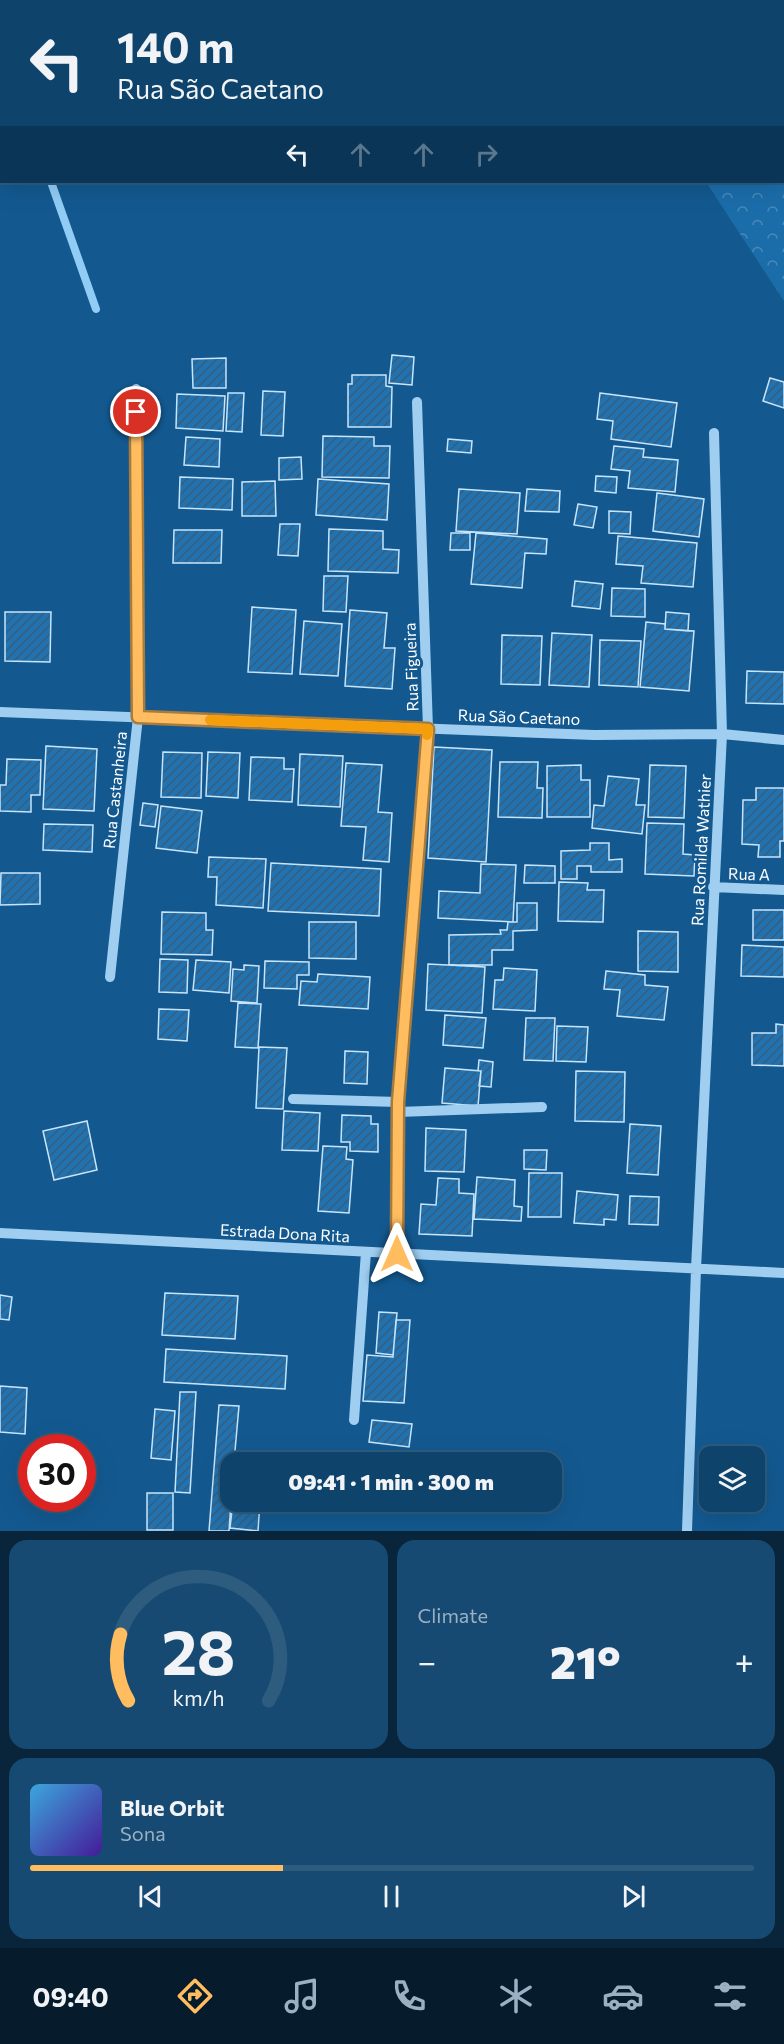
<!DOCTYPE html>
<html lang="en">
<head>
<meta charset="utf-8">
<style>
	:root { --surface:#0e436c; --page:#174a72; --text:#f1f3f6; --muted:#9bb0c2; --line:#2e5c7f; --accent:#ffbd5f }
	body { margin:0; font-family:Commissioner,sans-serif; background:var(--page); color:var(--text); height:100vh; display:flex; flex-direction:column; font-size:22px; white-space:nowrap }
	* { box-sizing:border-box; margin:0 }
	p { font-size:20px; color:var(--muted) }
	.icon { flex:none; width:33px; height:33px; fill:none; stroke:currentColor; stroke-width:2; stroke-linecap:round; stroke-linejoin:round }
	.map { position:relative; height:1531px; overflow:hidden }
	.panel { display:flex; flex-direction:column; gap:9px; padding:9px; background:#08253b; flex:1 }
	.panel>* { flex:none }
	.hud { position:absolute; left:0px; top:0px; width:784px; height:183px; box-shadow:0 6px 24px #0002,0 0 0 2px var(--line); background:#0e436c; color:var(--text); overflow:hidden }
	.tools { position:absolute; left:699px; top:1446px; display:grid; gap:12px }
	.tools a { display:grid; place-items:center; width:66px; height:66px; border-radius:12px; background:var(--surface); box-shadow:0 6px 24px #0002,0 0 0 2px var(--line); font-size:30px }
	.speed { position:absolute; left:18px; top:1434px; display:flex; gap:12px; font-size:30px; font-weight:700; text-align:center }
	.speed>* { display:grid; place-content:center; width:78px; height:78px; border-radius:50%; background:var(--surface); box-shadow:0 6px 24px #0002,0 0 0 2px var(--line); line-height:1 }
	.speed .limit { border:9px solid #d22; background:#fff; color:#111 }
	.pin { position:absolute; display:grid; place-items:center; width:51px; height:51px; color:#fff; margin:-26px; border:3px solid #fff; border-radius:50%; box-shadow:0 2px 6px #0007 }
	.me { position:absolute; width:66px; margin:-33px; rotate:0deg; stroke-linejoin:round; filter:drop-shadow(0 0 4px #0008) }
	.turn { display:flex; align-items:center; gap:21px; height:126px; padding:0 18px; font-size:27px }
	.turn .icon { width:78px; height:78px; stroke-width:2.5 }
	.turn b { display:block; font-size:42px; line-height:51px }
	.lanes { display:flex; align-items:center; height:57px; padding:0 18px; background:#0003; justify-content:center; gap:30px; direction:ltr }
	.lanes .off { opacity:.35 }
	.big { font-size:45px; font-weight:800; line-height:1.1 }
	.panel .widget { flex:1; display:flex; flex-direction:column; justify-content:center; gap:9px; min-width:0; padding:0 21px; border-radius:18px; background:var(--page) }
	.panel .dial { align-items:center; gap:0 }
	.dial svg { height:156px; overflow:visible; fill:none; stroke:var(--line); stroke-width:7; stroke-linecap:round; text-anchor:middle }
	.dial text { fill:var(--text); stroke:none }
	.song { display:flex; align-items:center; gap:18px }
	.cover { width:72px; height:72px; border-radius:9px; background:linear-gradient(135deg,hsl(200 70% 55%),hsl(260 70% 35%)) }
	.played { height:6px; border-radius:3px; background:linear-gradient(90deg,var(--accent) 35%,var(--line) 35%) }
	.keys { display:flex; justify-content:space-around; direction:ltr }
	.heat { display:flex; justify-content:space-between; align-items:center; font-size:33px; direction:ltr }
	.panel .tiles { flex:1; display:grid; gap:9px; grid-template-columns:1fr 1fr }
	.widget:last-child { grid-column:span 2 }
	.trip { position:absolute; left:220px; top:1452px; width:342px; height:60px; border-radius:18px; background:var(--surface); box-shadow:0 6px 24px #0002,0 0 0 2px var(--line); font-weight:800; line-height:60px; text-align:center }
	.tabs { display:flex; height:96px; justify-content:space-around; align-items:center; background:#061b2b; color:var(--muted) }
	.tabs .icon { width:42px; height:42px }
	.tabs .current { color:var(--accent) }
	.tabs b { font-size:27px; color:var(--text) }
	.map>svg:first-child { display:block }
	.forest { fill:url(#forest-crowns) }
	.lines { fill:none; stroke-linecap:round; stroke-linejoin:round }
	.stream { stroke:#91ccf5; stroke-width:8 }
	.building { fill:url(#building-hatch); stroke:#c6e5fc; stroke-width:1.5 }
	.minor { stroke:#9fcef1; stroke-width:10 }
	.route-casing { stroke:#a67b3e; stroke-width:15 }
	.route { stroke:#ffbd5f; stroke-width:10 }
	.slow { stroke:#f59e0b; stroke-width:10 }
	.labels { text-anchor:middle; stroke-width:6; stroke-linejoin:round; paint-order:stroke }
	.street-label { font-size:16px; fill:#fff; stroke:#135990 }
</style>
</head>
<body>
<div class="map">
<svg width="784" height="1531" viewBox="0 0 784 1531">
	<defs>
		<pattern id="forest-crowns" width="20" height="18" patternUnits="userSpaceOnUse" patternTransform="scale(1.5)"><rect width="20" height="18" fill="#1b6daa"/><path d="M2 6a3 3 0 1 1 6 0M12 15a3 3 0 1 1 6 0" fill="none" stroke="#498abb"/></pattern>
		<pattern id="building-hatch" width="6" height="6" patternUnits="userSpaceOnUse" patternTransform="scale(1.5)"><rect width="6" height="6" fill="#2172b0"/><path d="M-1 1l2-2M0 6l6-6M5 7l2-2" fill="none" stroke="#395d79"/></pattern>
	</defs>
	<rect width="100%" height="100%" fill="#135990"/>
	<path class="forest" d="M 783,96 L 784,96 L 784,301 L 706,182 L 783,182 Z"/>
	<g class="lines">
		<path class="stream" d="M 0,79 L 2,82
			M 51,182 L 96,309"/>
	</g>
	<path class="building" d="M 428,0 L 502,0 L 502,2 L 428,2 Z
		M 661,0 L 784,0 L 784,52 L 783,2 L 661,2 Z
		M 392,355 L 414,357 L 412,385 L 389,383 Z
		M 226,358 L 226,388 L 193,388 L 192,359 Z
		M 352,375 L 386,375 L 386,386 L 392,387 L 391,427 L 348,427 L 348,384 L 352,384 Z
		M 770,378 L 784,382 L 784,408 L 763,401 Z
		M 263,391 L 285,392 L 283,436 L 261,435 Z
		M 228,393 L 244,393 L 242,432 L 226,431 Z
		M 600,393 L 677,403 L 671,447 L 611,439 L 613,421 L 597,419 Z
		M 177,394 L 225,396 L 223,431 L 176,428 Z
		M 323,436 L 374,437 L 374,446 L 390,446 L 389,478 L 322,477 Z
		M 186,437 L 220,439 L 219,467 L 184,465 Z
		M 448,439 L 472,441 L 471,453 L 447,451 Z
		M 614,446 L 644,449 L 643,457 L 678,460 L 675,492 L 628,488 L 630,471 L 611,469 Z
		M 301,457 L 302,479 L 279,480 L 279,458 Z
		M 596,476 L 617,477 L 616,493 L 595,491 Z
		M 180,477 L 233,479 L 232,510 L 179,508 Z
		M 318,479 L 389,484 L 387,520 L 316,515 Z
		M 275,481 L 276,516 L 242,516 L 242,482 Z
		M 459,489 L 520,493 L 517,534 L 456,531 Z
		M 527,489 L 560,491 L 559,512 L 525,511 Z
		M 657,493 L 704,499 L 699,537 L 653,531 Z
		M 578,504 L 597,507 L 593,528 L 574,525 Z
		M 609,511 L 631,512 L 630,534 L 609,533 Z
		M 280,524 L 300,524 L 298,556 L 278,555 Z
		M 329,529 L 383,531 L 383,549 L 399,550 L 398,573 L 328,571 Z
		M 174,530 L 222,530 L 221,563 L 173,563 Z
		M 451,533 L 470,533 L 470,550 L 450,550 Z
		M 476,533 L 547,539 L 546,554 L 525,553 L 522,588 L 471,584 Z
		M 618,536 L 697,543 L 693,587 L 641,583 L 643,566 L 616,564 Z
		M 324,576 L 348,576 L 346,612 L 323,611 Z
		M 575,581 L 603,584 L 600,609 L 572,606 Z
		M 612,588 L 645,589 L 645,617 L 611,616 Z
		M 252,607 L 296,610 L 292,674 L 248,672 Z
		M 350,610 L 387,613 L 384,648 L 395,648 L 392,689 L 345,686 Z
		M 5,612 L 51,612 L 50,662 L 5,661 Z
		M 666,612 L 689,614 L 688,631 L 665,629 Z
		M 304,621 L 342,624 L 338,676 L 300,674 Z
		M 646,622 L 665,624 L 665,629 L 694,631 L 689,691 L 640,687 Z
		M 552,633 L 592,635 L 589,687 L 549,685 Z
		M 502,635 L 542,636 L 540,685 L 501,684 Z
		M 600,640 L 641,641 L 638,687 L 599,685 Z
		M 747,671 L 784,672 L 784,704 L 746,703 Z
		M 46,746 L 97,749 L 94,811 L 43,809 Z
		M 434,747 L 492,750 L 486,862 L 428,858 Z
		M 163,752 L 202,753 L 201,798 L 161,797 Z
		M 208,752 L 240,753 L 238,798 L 206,796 Z
		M 300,754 L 343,756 L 340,807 L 298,805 Z
		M 251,757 L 284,758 L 284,769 L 294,769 L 292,802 L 249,800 Z
		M 7,759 L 41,760 L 40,795 L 31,795 L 31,812 L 0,811 L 0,785 L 6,785 Z
		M 500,762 L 538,762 L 537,788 L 543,788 L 542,818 L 498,817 Z
		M 346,763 L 382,765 L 378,812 L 392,813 L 389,862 L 363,860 L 366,827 L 341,826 Z
		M 581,765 L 581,780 L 590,780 L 590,817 L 547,817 L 547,766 Z
		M 650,765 L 686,766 L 684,818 L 648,817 Z
		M 608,776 L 639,779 L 636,805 L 645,805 L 642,834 L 592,828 L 594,805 L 604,806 Z
		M 756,788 L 784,788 L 784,841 L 780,841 L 780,857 L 758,857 L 759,845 L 742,844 L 743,800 L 756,800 Z
		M 143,803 L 158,805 L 155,827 L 140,825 Z
		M 161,806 L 202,811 L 197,853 L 156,848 Z
		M 647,823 L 684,824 L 683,854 L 695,855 L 694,876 L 645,874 Z
		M 44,824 L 93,825 L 92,852 L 43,850 Z
		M 590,843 L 609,843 L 609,860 L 622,859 L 622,872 L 591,872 L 591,866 L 577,866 L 577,879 L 561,879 L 561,851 L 590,850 Z
		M 209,857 L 266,859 L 263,908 L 216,905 L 217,877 L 208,877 Z
		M 271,863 L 381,869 L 379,916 L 268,911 Z
		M 481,864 L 516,865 L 513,922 L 438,918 L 439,891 L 480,893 Z
		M 525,865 L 555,866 L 555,883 L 524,883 Z
		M 1,873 L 40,873 L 40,904 L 0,905 Z
		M 559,882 L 588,883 L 587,890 L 604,890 L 603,922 L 558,921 Z
		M 517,903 L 537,903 L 537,930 L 513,931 L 513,950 L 492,950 L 492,965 L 449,965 L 449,935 L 501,934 L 500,930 L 507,930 L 508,922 L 517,922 Z
		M 753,910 L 784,910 L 784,940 L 753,940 Z
		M 162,912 L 206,913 L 206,930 L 213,930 L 212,955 L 161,954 Z
		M 309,922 L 356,922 L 356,959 L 309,958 Z
		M 638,931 L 678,932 L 678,972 L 638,971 Z
		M 742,945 L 784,947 L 784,977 L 741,976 Z
		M 160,959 L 188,960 L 187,993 L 159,992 Z
		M 196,960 L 231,962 L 229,993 L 193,990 Z
		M 265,961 L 309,962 L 309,975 L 297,975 L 297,989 L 264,988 Z
		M 428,964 L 485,967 L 482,1013 L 426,1010 Z
		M 244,965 L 259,966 L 257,1003 L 231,1001 L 233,969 L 244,970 Z
		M 504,968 L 537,970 L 535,1011 L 493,1009 L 495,980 L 503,980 Z
		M 606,971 L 645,975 L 645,985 L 668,987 L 664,1020 L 617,1016 L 620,990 L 604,989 Z
		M 318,974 L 370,977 L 368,1009 L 299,1005 L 301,981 L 317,982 Z
		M 238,1003 L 261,1004 L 258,1048 L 235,1047 Z
		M 159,1009 L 189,1010 L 187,1041 L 158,1039 Z
		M 445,1015 L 486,1018 L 483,1048 L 443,1045 Z
		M 526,1018 L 555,1018 L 553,1061 L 524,1060 Z
		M 776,1024 L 784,1025 L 784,1066 L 752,1065 L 752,1033 L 776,1033 Z
		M 557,1026 L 588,1027 L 586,1062 L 556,1061 Z
		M 259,1047 L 287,1048 L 283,1109 L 256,1108 Z
		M 345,1051 L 368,1052 L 367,1084 L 344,1083 Z
		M 479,1060 L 493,1062 L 491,1087 L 479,1086 L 481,1071 L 478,1071 Z
		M 445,1068 L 481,1071 L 478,1106 L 442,1103 Z
		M 576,1071 L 625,1072 L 624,1122 L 575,1121 Z
		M 284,1111 L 320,1113 L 318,1151 L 282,1150 Z
		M 342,1115 L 371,1116 L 371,1124 L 378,1124 L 378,1152 L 350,1151 L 350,1142 L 341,1142 Z
		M 87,1121 L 97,1170 L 54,1180 L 43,1131 Z
		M 630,1124 L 661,1126 L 658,1175 L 627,1173 Z
		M 426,1128 L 466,1130 L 464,1172 L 425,1171 Z
		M 323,1146 L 347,1147 L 346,1159 L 353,1160 L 349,1213 L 318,1211 Z
		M 524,1150 L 547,1150 L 546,1170 L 524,1169 Z
		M 529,1173 L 562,1173 L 561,1217 L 528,1217 Z
		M 477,1177 L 515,1180 L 514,1206 L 522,1207 L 521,1221 L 474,1219 Z
		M 438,1178 L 459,1179 L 459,1193 L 474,1194 L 472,1236 L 419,1234 L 421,1204 L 436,1205 Z
		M 577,1191 L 618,1195 L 616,1220 L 604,1219 L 604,1225 L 574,1223 Z
		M 630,1196 L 659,1197 L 658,1225 L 629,1224 Z
		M 165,1293 L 238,1296 L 235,1339 L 162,1335 Z
		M 0,1295 L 12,1297 L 9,1320 L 0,1319 Z
		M 379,1312 L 397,1313 L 393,1355 L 376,1353 Z
		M 396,1320 L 410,1320 L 404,1403 L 363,1401 L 367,1355 L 393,1357 Z
		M 166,1349 L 287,1356 L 285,1389 L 164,1382 Z
		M 0,1386 L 27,1388 L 25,1434 L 0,1432 Z
		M 180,1392 L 196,1392 L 190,1493 L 175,1492 Z
		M 219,1405 L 239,1406 L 234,1462 L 231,1462 L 231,1502 L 229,1531 L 209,1531 Z
		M 155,1409 L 175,1411 L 171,1460 L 151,1458 Z
		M 372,1420 L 412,1424 L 409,1447 L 369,1442 Z
		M 236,1453 L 264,1455 L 263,1462 L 236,1462 Z
		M 147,1493 L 173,1493 L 173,1530 L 147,1530 Z
		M 233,1502 L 260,1502 L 258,1531 L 230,1528 Z"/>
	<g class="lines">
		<path class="minor" d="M 0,712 L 594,735 L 722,734 L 784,740
			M 713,887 L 784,890
			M 110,977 L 138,717 L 136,389
			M 293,1099 L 398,1102
			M 398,1112 L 542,1107
			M 0,1233 L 784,1273
			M 397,1254 L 398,1102 L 428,729 L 417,402
			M 354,1420 L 366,1252
			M 687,1531 L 696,1269 L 722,734 L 714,433"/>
	</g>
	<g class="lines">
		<defs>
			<path id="route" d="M 136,412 L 138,717 L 428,729 L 398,1102 L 397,1254"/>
		</defs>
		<use href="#route" class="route-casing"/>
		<use href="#route" class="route"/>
		<path class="slow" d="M 210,720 L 428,729 L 427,735"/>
	</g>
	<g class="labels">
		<g class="street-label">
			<text transform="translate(411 667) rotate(-92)" y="6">Rua Figueira</text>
			<text transform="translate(519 717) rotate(2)" y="6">Rua São Caetano</text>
			<text transform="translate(115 790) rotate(-84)" y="6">Rua Castanheira</text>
			<text transform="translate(701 850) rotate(-87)" y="6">Rua Romilda Wathier</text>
			<text transform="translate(749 874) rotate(2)" y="6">Rua A</text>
			<text transform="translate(285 1233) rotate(3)" y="6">Estrada Dona Rita</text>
		</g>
	</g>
</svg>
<div class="tools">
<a><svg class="icon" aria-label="layers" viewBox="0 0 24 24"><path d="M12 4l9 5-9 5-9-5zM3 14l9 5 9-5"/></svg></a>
</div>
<div class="speed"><div class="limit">30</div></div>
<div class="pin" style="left:136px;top:412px;background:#d93025"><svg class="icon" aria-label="arrive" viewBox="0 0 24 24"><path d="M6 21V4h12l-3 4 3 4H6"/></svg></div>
<svg class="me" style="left:397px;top:1254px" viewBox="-20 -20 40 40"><path d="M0-17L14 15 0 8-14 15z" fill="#ffbd5f" stroke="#fff" stroke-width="4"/></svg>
<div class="trip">09:41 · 1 min · 300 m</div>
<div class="hud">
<div class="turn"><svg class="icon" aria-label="left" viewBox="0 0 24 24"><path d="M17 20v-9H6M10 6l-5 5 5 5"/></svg><div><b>140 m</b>Rua São Caetano</div></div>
<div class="lanes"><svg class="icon" aria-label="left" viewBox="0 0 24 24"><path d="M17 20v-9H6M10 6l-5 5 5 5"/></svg><svg class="icon off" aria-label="ahead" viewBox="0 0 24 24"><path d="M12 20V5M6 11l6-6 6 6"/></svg><svg class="icon off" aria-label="ahead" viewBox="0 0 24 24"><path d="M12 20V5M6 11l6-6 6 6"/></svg><svg class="icon off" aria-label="right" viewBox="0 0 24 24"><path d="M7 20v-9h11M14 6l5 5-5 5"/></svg></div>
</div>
</div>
<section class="panel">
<div class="tiles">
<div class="widget dial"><svg viewBox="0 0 100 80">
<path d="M14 69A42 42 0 1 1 86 69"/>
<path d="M14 69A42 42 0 0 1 10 35" stroke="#ffbd5f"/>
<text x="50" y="56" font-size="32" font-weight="700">28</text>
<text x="50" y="72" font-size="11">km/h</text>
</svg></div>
<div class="widget"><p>Climate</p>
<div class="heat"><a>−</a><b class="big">21°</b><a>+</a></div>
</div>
<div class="widget">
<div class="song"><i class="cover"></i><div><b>Blue Orbit</b><p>Sona</p></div></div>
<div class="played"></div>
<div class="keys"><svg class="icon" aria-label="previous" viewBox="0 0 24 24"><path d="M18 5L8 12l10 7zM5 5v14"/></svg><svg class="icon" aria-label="pause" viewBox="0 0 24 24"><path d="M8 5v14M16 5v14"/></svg><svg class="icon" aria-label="next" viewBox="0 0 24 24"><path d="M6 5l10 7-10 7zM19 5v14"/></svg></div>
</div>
</div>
</section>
<nav class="tabs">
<b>09:40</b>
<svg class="icon current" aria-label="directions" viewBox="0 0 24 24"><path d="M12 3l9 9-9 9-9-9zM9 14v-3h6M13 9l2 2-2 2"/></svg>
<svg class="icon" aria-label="music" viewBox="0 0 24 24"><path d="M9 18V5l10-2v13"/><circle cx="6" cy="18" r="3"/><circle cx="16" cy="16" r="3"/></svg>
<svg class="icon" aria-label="phone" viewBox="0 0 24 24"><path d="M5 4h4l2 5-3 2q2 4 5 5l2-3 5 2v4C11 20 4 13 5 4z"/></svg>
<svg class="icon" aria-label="climate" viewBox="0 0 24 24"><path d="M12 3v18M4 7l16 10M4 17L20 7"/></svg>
<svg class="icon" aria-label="car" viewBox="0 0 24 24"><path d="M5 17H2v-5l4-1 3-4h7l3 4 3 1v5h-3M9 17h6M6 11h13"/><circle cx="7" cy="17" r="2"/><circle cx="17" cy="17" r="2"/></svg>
<svg class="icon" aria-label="filters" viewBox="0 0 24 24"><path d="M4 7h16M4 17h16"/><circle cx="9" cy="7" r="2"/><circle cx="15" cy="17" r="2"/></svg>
</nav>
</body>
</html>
